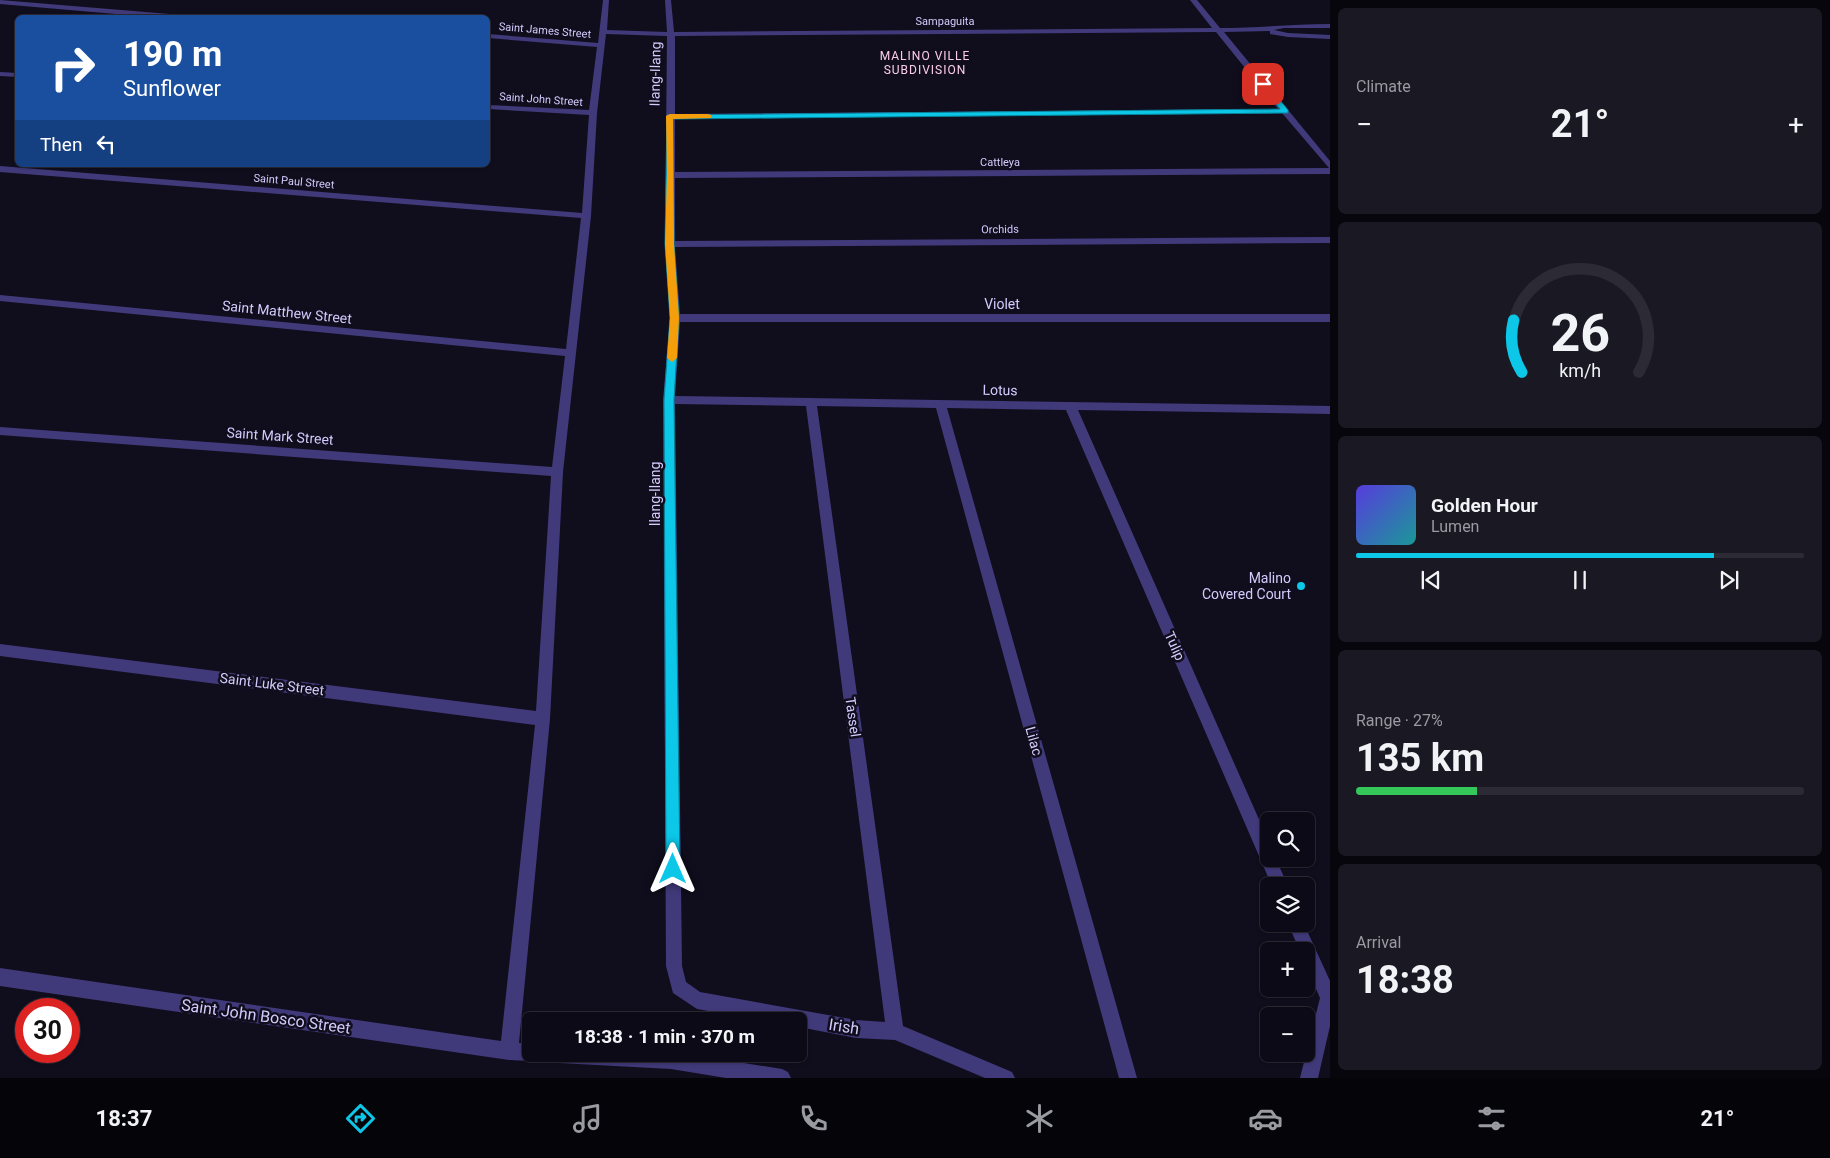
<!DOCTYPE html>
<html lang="en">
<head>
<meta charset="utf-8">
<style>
	:root { --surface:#0c0a16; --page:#1a1823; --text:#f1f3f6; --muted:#9a9aa1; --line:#2c2b35; --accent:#0cc7e8 }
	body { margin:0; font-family:Roboto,sans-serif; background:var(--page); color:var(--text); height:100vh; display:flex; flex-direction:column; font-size:19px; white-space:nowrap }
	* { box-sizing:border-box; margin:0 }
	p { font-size:16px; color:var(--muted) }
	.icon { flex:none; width:28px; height:28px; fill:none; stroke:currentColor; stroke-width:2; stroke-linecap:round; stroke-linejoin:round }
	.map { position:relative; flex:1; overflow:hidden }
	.sheet { display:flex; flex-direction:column; gap:8px; padding:8px; background:#07060c; width:500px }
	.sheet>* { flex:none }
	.guide { position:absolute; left:15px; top:15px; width:475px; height:152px; border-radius:8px; box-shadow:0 1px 4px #0004,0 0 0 1px var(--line); background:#1a4fa0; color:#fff; overflow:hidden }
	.controls { position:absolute; left:1260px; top:812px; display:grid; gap:10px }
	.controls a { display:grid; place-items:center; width:55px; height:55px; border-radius:8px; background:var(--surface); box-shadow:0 1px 4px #0004,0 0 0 1px var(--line); font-size:25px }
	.speed { position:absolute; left:15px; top:998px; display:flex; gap:10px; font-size:25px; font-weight:700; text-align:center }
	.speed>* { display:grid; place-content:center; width:65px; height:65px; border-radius:50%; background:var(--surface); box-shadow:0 1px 4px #0004,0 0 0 1px var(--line); line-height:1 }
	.speed .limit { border:8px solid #d22; background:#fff; color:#111 }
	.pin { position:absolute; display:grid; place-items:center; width:42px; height:42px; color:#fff; margin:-21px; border-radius:10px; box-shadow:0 2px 8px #0006 }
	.me { position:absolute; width:55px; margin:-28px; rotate:0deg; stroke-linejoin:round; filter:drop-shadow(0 0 4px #0008) }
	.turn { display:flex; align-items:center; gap:18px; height:105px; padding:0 25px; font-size:22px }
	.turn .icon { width:65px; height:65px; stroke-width:2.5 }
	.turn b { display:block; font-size:35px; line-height:42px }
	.then { display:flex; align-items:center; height:48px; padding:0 25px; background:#0003; gap:10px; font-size:19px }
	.big { font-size:38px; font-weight:700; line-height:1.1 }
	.sheet .tile { flex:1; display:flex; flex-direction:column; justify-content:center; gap:8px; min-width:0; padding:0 18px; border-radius:8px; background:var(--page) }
	.sheet .dial { align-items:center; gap:0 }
	.dial svg { height:130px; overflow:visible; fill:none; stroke:var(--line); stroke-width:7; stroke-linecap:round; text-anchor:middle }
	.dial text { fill:var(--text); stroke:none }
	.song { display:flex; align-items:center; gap:15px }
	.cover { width:60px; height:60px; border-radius:8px; background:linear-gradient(135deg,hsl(250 70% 55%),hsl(180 70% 35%)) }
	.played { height:5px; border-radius:2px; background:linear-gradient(90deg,var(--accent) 80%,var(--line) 80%) }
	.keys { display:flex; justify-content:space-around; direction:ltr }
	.heat { display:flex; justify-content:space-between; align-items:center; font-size:28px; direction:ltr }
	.charge { height:8px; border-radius:4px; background:linear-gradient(90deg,#34c759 27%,var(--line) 0) }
	.trip { position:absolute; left:522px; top:1012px; width:285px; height:50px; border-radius:8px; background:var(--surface); box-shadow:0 1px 4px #0004,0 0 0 1px var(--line); font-weight:700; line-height:50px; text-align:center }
	.tabs { display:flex; height:80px; justify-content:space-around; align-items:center; background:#050409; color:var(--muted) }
	.tabs .icon { width:35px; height:35px }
	.tabs .active { color:var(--accent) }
	.tabs b { font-size:22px; color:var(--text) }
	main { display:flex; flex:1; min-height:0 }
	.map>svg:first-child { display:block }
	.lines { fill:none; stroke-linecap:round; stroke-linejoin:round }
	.minor { fill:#403a7a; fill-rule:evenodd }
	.route { fill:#0cc7e8; stroke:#088197 }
	.slow { fill:#f59e0b }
	.poi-dot { fill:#0cc7e8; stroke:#100d1d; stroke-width:2 }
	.labels { text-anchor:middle; stroke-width:5; stroke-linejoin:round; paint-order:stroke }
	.far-street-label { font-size:11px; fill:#d3cbfc; stroke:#100d1d }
	.far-neighbourhood-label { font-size:12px; letter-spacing:1px; fill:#fccde9; stroke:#100d1d }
	.street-label { font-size:14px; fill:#d3cbfc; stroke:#100d1d }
	.poi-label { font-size:14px; fill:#d3cbfc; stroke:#100d1d; text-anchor:end }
	.near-street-label { font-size:16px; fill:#d3cbfc; stroke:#100d1d }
</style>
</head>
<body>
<main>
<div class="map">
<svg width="1330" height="1078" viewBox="0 0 1330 1078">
	<rect width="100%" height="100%" fill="#100d1d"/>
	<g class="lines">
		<path class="minor" d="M 0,0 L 194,16 L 197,18 L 162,18 L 0,4 Z
			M 603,0 L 609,0 L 607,30 L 667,32 L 665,0 L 671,0 L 674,32 L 1212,28 L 1190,0 L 1197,0 L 1220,28 C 1257,28 1293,24 1330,24 L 1330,28 L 1284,28 L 1274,30 L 1288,33 L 1330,35 L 1330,39 L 1288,37 L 1270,34 L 1270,31 L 1224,32 L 1330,161 L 1330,174 L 675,178 L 675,241 L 1330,237 L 1330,243 L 675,247 L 680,314 L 1330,314 L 1330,322 L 680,322 L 675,396 L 1330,406 L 1330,414 L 1078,410 L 1269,842 L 1269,859 L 1276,859 L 1288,886 L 1272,886 L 1066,410 L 947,408 L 1137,1078 L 1119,1078 L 936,408 L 817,406 L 903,1026 L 1012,1072 L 1015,1078 L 985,1078 L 895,1040 L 856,1038 L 799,1027 L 799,1021 L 766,1021 L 697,1009 L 673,993 L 666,966 L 663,400 L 670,318 L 665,244 L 667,36 L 606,34 L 597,113 L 591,216 L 563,472 L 550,719 L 519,1043 L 531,1043 L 531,1054 L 539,1054 L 537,1058 L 531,1061 L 509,1060 L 0,986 L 0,968 L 501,1041 L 535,725 L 0,656 L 0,644 L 536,711 L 551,476 L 0,435 L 0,427 L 552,467 L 565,356 L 0,301 L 0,295 L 566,349 L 581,218 L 0,172 L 0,166 L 582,213 L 589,115 L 488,109 L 488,105 L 589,110 L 597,47 L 488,38 L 488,34 L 598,43 ZM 1216,32 L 1278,109 L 675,114 L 675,36 ZM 1282,113 L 1329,168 L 675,172 L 675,118 ZM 675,404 L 806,406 L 885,1022 L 856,1020 L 700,992 L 686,982 L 682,966 Z
			M 0,72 L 18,73 L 18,77 L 0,76 Z
			M 1288,924 L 1304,924 L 1330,981 L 1330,1026 L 1318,1078 L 1300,1078 L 1320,998 L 1306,966 L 1306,951 L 1300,951 Z
			M 550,1054 L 688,1054 L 782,1069 L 788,1072 L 791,1078 L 726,1078 L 671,1069 L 559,1063 L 553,1060 Z"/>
	</g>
	<path class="route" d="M 1261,83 L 1266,83 L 1288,110 L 1288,113 L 673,119 L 674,244 L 679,318 L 674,400 L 680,869 L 678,874 L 673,876 L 668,874 L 666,869 L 664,400 L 670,318 L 665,244 L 667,115 L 1280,109 L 1261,86 Z"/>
	<path class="slow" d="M 708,114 L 711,115 L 711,118 L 673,119 L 674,244 L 679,318 L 677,358 L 672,362 L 667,358 L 670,318 L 665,244 L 667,175 L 666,116 L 670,114 Z"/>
	<circle class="poi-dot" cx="1301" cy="586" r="5"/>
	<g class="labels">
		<g class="far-street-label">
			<text x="945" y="25">Sampaguita</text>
			<text transform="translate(545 30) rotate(5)" y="4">Saint James Street</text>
			<text transform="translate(541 99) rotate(4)" y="4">Saint John Street</text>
			<text x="1000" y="166">Cattleya</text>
			<text transform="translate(294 181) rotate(5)" y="4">Saint Paul Street</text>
			<text transform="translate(1000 229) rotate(-1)" y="4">Orchids</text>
		</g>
		<g class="far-neighbourhood-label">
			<text x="925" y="60">MALINO VILLE<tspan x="925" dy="14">SUBDIVISION</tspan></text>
		</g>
		<g class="street-label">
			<text transform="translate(655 74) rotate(-89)" y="5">Ilang-Ilang</text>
			<text x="1002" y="309">Violet</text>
			<text transform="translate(287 312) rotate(6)" y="5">Saint Matthew Street</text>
			<text transform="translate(1000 390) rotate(1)" y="5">Lotus</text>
			<text transform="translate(280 436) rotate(4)" y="5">Saint Mark Street</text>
			<text transform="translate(655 494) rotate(-90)" y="5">Ilang-Ilang</text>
			<text transform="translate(1175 646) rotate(66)" y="5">Tulip</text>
			<text transform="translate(272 684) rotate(7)" y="5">Saint Luke Street</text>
			<text transform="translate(853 717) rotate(82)" y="5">Tassel</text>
			<text transform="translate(1034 741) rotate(74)" y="5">Lilac</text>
		</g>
		<g class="poi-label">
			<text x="1291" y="583">Malino<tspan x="1291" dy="16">Covered Court</tspan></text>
		</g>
		<g class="near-street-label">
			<text transform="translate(266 1016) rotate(8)" y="6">Saint John Bosco Street</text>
			<text transform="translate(844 1026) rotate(9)" y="6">Irish</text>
		</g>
	</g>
</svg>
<div class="controls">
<a><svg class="icon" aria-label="search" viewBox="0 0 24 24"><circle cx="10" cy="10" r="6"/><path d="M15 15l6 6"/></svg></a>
<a><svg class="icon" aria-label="layers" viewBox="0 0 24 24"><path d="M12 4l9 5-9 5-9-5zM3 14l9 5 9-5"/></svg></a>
<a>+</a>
<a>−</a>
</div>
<div class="speed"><div class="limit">30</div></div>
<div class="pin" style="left:1263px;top:84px;background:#d93025"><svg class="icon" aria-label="arrive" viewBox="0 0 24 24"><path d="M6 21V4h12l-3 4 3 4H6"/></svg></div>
<svg class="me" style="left:673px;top:869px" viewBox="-20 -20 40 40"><path d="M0-17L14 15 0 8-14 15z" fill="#0cc7e8" stroke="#fff" stroke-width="4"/></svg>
<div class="trip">18:38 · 1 min · 370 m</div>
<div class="guide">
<div class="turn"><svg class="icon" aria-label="right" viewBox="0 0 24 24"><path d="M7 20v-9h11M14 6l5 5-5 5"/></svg><div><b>190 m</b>Sunflower</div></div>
<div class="then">Then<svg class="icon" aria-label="left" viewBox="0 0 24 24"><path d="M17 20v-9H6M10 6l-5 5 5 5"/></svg></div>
</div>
</div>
<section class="sheet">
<div class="tile"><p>Climate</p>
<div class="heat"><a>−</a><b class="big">21°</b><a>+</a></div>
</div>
<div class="tile dial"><svg viewBox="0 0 100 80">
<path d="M14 69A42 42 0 1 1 86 69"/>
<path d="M14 69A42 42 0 0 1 9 37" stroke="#0cc7e8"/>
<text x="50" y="56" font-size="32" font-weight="700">26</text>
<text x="50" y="72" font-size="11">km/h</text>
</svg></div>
<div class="tile">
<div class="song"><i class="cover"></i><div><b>Golden Hour</b><p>Lumen</p></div></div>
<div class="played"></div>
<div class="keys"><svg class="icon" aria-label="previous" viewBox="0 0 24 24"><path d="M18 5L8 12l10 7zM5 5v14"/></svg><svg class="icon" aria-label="pause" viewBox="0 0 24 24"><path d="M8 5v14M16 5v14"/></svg><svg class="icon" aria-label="next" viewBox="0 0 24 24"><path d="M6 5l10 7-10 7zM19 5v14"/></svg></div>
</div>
<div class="tile"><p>Range · 27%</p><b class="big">135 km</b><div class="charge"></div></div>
<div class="tile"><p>Arrival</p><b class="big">18:38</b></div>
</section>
</main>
<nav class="tabs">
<b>18:37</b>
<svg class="icon active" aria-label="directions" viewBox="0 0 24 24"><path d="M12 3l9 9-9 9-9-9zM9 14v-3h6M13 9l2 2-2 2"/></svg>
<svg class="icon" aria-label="music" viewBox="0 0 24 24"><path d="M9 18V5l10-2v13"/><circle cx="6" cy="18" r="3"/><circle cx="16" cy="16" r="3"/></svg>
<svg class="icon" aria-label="phone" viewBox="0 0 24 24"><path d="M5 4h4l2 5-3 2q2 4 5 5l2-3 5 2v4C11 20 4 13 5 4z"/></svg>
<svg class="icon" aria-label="climate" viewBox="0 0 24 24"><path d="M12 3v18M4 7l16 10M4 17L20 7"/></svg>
<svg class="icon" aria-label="car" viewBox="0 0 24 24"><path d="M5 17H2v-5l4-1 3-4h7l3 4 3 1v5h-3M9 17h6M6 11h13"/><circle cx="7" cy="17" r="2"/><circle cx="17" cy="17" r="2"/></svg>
<svg class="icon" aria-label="filters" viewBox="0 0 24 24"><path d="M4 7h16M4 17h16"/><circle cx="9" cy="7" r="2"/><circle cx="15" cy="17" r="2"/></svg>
<b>21°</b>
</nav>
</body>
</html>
